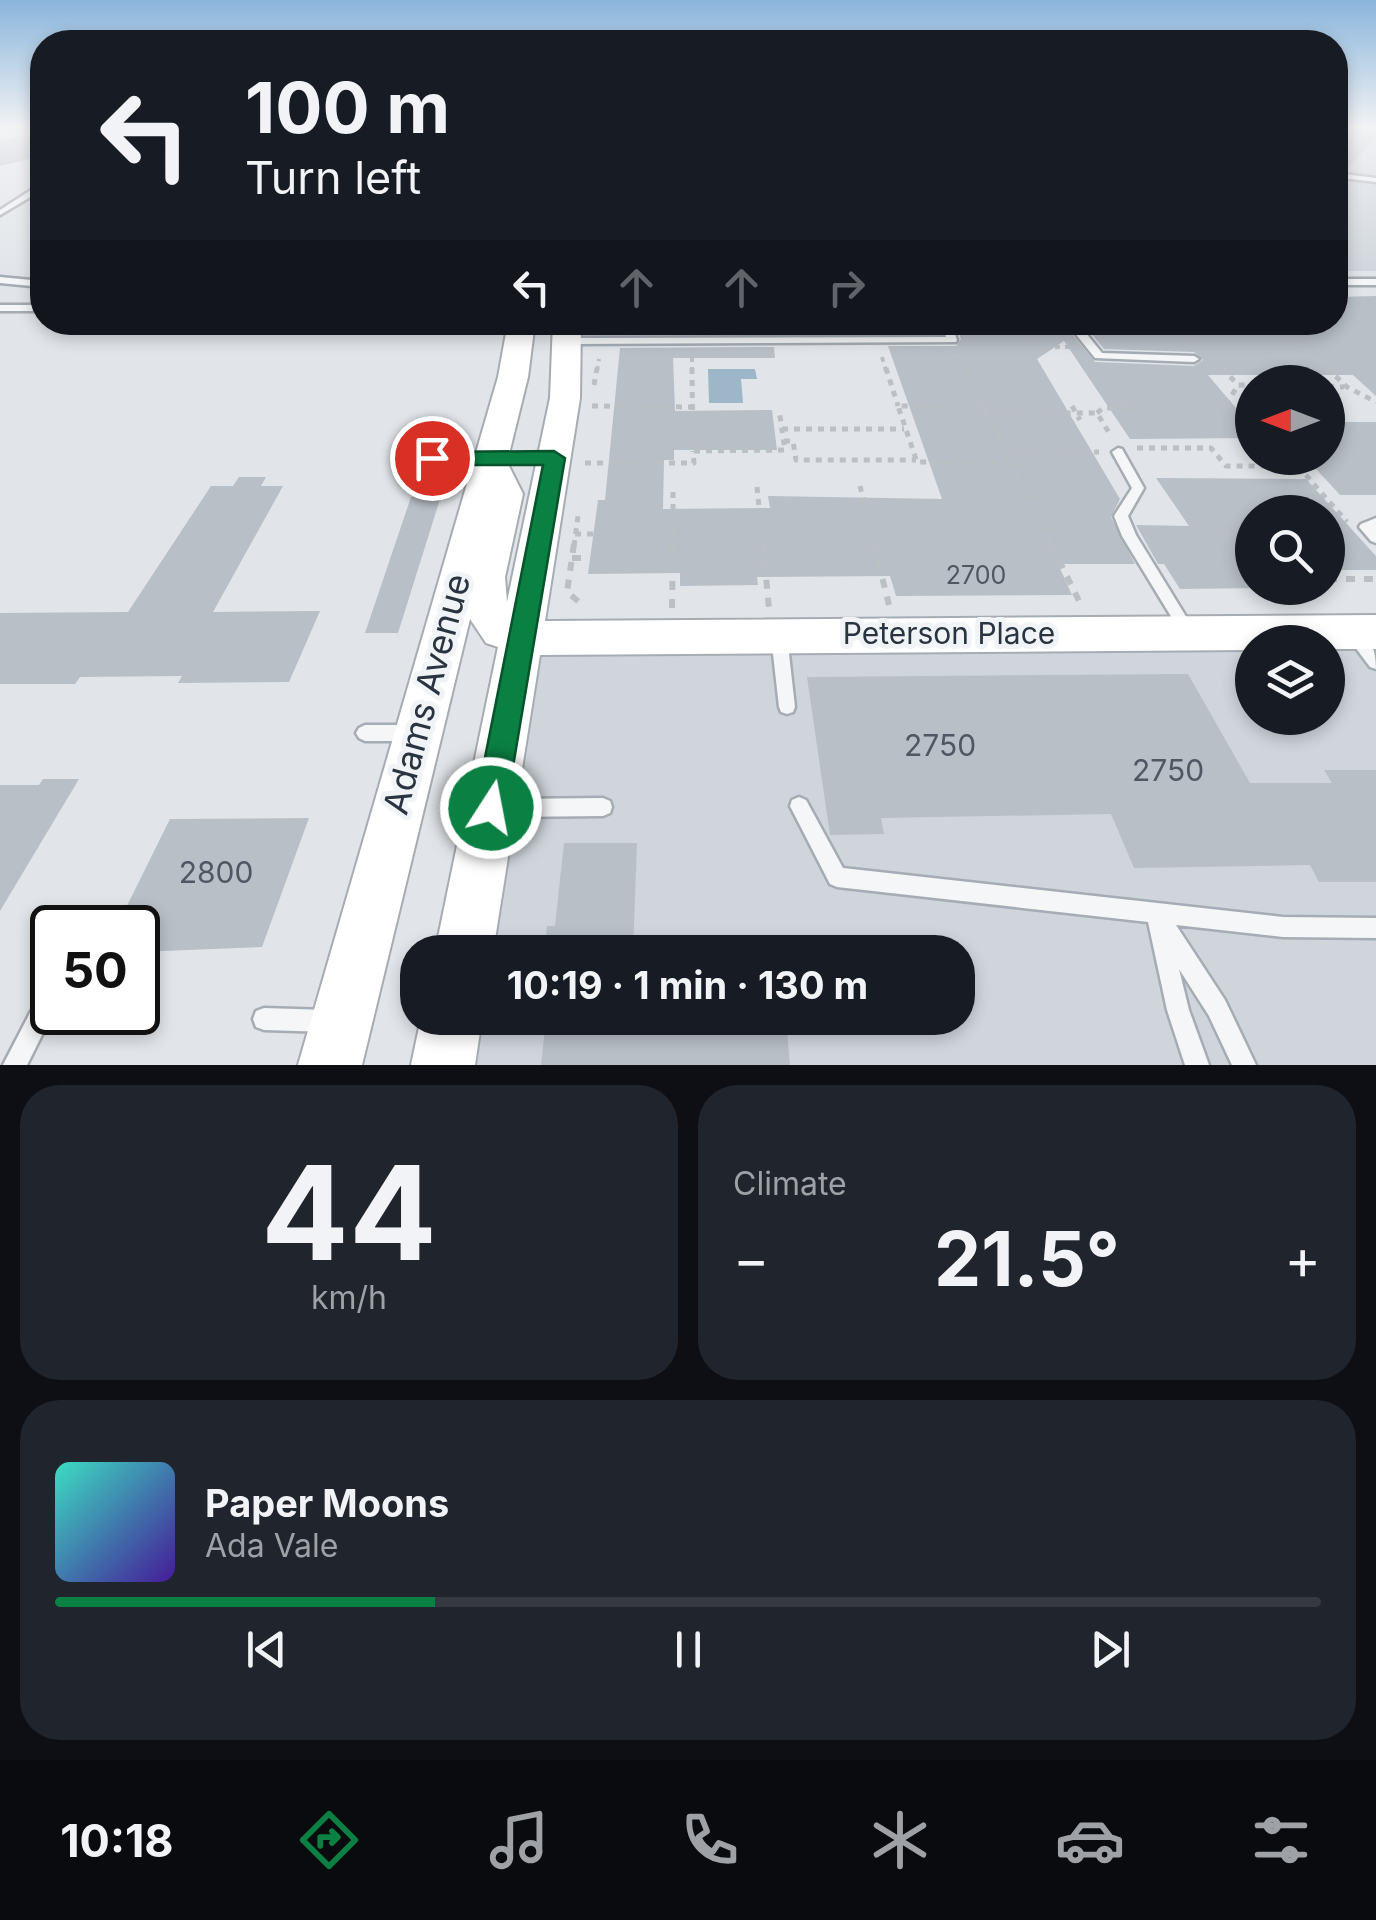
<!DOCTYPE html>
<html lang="en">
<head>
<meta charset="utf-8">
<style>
	:root { --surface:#171b24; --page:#20242c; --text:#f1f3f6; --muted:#9ea1a6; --line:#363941; --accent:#0b8043 }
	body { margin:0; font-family:Inter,sans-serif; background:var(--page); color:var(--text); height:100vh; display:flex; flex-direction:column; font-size:38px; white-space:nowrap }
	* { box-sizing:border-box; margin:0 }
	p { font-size:32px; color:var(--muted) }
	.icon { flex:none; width:55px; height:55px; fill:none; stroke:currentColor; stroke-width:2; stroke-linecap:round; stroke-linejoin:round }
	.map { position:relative; height:1065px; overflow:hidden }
	.drawer { display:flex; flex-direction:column; gap:20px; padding:20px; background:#0d0f14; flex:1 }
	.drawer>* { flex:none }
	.hud { position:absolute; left:30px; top:30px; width:1318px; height:305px; border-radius:40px; box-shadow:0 5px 15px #0003; background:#171b24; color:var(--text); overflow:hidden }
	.needle { width:65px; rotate:270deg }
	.fabs { position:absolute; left:1235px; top:365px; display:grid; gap:20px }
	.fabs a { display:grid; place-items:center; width:110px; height:110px; border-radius:50%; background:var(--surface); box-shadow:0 5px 15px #0003; font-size:50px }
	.speed { position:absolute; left:30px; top:905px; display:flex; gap:20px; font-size:50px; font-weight:700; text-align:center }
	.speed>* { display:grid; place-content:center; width:130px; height:130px; border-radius:50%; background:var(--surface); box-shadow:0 5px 15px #0003; line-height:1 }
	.speed .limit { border:5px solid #111; border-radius:15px; background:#fff; color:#111 }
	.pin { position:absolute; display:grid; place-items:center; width:85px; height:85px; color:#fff; margin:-42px; border:5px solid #fff; border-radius:50%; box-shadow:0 2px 10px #0007 }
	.me { position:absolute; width:110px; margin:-55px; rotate:11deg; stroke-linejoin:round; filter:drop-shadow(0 0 8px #0008) }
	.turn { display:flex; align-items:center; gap:35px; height:210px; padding:0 50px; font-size:45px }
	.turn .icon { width:130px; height:130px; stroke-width:2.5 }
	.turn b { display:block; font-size:70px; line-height:85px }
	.lanes { display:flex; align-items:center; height:95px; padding:0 50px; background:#0003; justify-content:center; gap:50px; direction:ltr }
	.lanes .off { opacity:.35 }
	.big { font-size:75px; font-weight:700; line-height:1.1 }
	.drawer .widget { flex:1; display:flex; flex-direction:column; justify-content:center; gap:15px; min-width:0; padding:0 35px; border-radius:40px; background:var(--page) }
	.drawer .dial { align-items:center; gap:0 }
	.dial b { font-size:130px; line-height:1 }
	.song { display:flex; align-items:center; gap:30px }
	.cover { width:120px; height:120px; border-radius:15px; background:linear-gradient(135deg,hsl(170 70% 55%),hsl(260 70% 35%)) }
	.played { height:10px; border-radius:5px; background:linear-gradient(90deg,var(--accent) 30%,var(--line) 30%) }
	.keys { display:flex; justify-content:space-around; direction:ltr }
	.heat { display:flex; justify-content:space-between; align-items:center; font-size:55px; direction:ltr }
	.drawer .tiles { flex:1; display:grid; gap:20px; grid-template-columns:1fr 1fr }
	.widget:last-child { grid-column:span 2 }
	.trip { position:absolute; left:400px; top:935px; width:575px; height:100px; border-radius:40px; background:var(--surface); box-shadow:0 5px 15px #0003; font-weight:700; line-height:100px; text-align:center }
	.menu { display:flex; height:160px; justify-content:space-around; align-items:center; background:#090b0e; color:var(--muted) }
	.menu .icon { width:70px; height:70px }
	.menu .current { color:var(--accent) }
	.menu b { font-size:45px; color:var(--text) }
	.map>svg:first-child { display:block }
	.built { fill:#cfd5db }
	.water { fill:#9db6c8 }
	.building { fill:#b8bfc6 }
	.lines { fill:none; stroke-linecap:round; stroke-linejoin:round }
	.lane-casing { stroke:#a6acb3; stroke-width:5 }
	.secondary-casing { stroke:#a6acb3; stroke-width:4 }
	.path-far2 { stroke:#bbc0c5; stroke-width:4; stroke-dasharray:5 5; stroke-linecap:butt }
	.path-far1 { stroke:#bbc0c5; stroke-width:5; stroke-dasharray:6 6; stroke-linecap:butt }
	.path { stroke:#bbc0c5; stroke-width:6; stroke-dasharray:9 9; stroke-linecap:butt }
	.lane { fill:#f4f6f8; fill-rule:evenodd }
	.secondary { fill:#fff; fill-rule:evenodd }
	.route { fill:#0b8043; stroke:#07532c; stroke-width:2.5 }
	.labels { text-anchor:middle; stroke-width:10; stroke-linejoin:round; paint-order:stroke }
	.number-label { font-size:25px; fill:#4e5762 }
	.street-label { font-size:30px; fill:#2a3441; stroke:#f1f4f7 }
	.near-number-label { font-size:30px; fill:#4e5762 }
	.near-street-label { font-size:35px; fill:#2a3441; stroke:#f1f4f7 }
</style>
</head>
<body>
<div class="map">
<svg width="1376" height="1065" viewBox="0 0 1376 1065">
	<rect width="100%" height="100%" fill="#e1e5e9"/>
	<path class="built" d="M 1335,129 L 1376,129 L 1376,271 L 1335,271 Z
		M 1328,650 L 1376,650 L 1376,1065 L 467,1065 L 475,1018 L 958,1018 L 958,952 L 486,952 L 534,656 L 1252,651 L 1252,718 L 1328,718 Z"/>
	<path class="water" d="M 708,369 L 755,369 L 757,379 L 741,379 L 743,403 L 709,403 Z"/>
	<path class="building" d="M 1345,129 L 1376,129 L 1376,138 L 1345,170 L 1335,169 L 1335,138 Z
		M 42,132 L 42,156 L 0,166 L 0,141 Z
		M 1376,296 L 1376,396 L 1353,375 L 1208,375 L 1252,427 L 1252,438 L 1130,439 L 1064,341 L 1037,359 L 1120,499 L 1111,517 L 1135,564 L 1058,564 L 1072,595 L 896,596 L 890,576 L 757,577 L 758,585 L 680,586 L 680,573 L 588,574 L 598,500 L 605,500 L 620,348 L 774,347 L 775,358 L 673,358 L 675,411 L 772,410 L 777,450 L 674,450 L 674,460 L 664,460 L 663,509 L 770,508 L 768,496 L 942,499 L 888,346 L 956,346 L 961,339 L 955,322 L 1062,322 L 1095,362 L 1194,366 L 1203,360 L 1194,352 L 1104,349 L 1082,322 L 1335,322 L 1335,297 Z
		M 671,322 L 770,325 L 772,334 L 621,334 L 621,326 L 671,326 Z
		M 880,323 L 938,323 L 941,333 L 883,333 Z
		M 1328,422 L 1376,422 L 1376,495 L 1340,495 L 1306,458 L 1328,458 Z
		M 239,477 L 266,477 L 261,486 L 283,486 L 213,612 L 320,611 L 289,682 L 178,683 L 182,676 L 80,677 L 75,684 L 0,684 L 0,613 L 128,612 L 211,486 L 233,486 Z
		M 1156,478 L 1306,479 L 1376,556 L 1376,570 L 1328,570 L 1328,512 L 1252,512 L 1252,588 L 1263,588 L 1180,589 L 1164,564 L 1158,564 L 1136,525 L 1189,526 Z
		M 441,496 L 398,633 L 365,633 L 411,497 Z
		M 1188,674 L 1250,783 L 1332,783 L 1324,770 L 1376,770 L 1376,882 L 1319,882 L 1310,865 L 1134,868 L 1111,814 L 881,818 L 884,834 L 830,835 L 807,677 Z
		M 43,779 L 79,779 L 0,911 L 0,785 L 39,785 Z
		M 309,818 L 262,947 L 138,952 L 138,928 L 116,928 L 170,819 Z
		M 564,843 L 637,843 L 633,952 L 544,952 L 547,926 L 555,926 Z
		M 546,1018 L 786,1018 L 790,1065 L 541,1065 Z"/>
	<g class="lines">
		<defs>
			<path id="lane" d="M 1335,173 L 1376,178 L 1376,182 L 1335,177 Z
				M 39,185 L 42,185 L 42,190 L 0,215 L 0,210 Z
				M 0,277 L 42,281 L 42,287 L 0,283 Z
				M 1335,279 L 1376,279 L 1376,285 L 1335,285 Z
				M 0,305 L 42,305 L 42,311 L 0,311 Z
				M 941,322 L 951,322 L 957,340 L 956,342 L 569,344 L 564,341 L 569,338 L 946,337 Z
				M 1066,322 L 1077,322 L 1102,353 L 1194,356 L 1199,359 L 1194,362 L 1095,358 Z
				M 1118,448 L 1122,449 L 1144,488 L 1128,516 L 1136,535 L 1193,628 L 1196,632 L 1193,636 L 1188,638 L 1183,636 L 1122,536 L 1114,516 L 1132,488 L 1112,452 Z
				M 432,455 L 489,455 L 495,459 L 489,463 L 428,462 L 426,459 Z
				M 1376,518 L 1376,543 L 1371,541 L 1359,527 L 1361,524 Z
				M 1355,629 C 1372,636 1376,652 1376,669 L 1370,667 L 1349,639 L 1347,635 L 1349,631 Z
				M 779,630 L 785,632 L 787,636 L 795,707 L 793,712 L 787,714 L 781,712 L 779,707 L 771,636 L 773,632 Z
				M 365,725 L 411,725 L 417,728 L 420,733 L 417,738 L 411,741 L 365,741 L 359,738 L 356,733 L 359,728 Z
				M 799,797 L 806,800 L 843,868 L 1283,917 L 1376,918 L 1376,938 L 1283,937 L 1176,925 L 1225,1000 L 1256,1065 L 1232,1065 L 1209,1016 L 1179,969 L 1189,1010 L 1209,1065 L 1185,1065 L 1167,1010 L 1148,922 L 837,887 L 830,884 L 790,806 L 792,800 Z
				M 603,798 L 610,801 L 612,807 L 610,813 L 603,816 L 497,817 L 490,814 L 488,808 L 490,802 L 497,799 Z
				M 39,1008 L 47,1011 L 50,1019 L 27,1065 L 3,1065 L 31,1011 Z
				M 264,1008 L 328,1010 L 336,1013 L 339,1021 L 336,1029 L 328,1032 L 264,1030 L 256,1027 L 253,1019 L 256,1011 Z"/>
			<path id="secondary" d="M 508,322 L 535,322 L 528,377 L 507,462 L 523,494 L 505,577 L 507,602 L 550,398 L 553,322 L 581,322 L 580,398 L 545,621 L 1376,615 L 1376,649 L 1328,649 L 1328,642 L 1252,642 L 1252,650 L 540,655 L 493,952 L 435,952 L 498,647 L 486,643 L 470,619 L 362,1065 L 298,1065 L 498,377 Z
				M 421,1018 L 482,1018 L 475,1065 L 411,1065 Z"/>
		</defs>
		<use href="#lane" class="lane-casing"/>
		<use href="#secondary" class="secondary-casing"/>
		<path class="path-far2" d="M 1362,298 L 1376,308
			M 1335,318 L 1376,318
			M 1019,322 L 1035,347
			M 1180,322 L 1198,342
			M 1277,322 L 1329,371
			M 965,348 L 1069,347
			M 958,353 L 966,371
			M 692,357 L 692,371
			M 882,357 L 886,371
			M 1212,357 L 1225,371
			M 597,371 L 599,359"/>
		<path class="path-far1" d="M 692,368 L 693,451 L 785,450 L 779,410
			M 886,368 L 898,406
			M 965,368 L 982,405
			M 1222,368 L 1238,385 L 1252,385
			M 1327,368 L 1347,387 L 1376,402
			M 594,385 L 597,368
			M 1328,386 L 1344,387
			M 1123,405 L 1226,405 L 1252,422
			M 1226,405 L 1238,385
			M 592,406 L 692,407
			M 1072,406 L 1080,420
			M 986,413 L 1006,452 L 1099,452
			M 1097,413 L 1103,408 L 1125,408 L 1099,369
			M 782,429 L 904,429
			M 784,441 L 793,441 L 796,460 L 916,460
			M 1137,448 L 1211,448 L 1226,466 L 1298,466 L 1290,458
			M 1006,452 L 1011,462 L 917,462 L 898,406 L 982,405 L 986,413 L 1097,413 L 1111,436
			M 1011,462 L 1052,546
			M 585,463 L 694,463 L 693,451
			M 1298,466 L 1347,522
			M 860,486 L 875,546
			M 757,487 L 763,546
			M 1328,531 L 1349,531
			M 575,534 L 593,534
			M 574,546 L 578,516
			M 673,546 L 673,488
			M 1237,546 L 1227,532 L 1252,532"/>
		<path class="path" d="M 574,544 L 567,592 L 584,606
			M 763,544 L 769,609
			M 874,544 L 889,605
			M 1051,544 L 1080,603
			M 1235,544 L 1252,568
			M 572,558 L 590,558
			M 1328,579 L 1376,579
			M 1266,588 L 1276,601
			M 672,608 L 673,544"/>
		<use href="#lane" class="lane"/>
		<use href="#secondary" class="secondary"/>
	</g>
	<linearGradient id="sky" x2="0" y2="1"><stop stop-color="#8ab5db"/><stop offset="0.46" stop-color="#f2f3f5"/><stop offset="1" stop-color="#f2f3f5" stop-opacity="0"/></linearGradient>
	<rect width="1376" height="278" fill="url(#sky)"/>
	<path class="route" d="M 554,451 L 565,458 L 506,808 L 502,819 L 491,823 L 480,819 L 475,808 L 543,465 L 432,465 L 422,458 L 432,452 Z"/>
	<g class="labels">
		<g class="number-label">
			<text x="976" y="584">2700</text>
		</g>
		<g class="street-label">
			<text x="949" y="644">Peterson Place</text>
		</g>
		<g class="near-number-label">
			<text x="940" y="756">2750</text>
			<text x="1168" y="781">2750</text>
			<text x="216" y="883">2800</text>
		</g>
		<g class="near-street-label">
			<text transform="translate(427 694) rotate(-75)" y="12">Adams Avenue</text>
		</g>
	</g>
</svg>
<div class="fabs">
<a><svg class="needle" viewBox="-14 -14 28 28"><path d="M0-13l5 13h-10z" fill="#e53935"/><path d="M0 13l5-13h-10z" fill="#9ea1a6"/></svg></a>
<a><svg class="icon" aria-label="search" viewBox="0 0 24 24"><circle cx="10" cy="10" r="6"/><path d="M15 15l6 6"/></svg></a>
<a><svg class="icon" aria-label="layers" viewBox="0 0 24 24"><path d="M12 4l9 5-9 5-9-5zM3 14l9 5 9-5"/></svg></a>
</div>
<div class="speed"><div class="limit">50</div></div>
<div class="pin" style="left:432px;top:458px;background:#d93025"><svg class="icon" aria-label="arrive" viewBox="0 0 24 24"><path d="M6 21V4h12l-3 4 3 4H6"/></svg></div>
<svg class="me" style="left:491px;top:808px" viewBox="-20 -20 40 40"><circle r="17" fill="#0b8043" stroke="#fff" stroke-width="3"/><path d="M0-11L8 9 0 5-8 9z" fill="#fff"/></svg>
<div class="trip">10:19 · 1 min · 130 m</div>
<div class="hud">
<div class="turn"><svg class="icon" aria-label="left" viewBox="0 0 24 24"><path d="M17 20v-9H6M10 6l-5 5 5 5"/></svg><div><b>100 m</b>Turn left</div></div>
<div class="lanes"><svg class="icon" aria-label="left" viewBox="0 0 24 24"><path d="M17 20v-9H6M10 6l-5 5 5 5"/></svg><svg class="icon off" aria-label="ahead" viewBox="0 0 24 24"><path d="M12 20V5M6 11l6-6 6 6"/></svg><svg class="icon off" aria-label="ahead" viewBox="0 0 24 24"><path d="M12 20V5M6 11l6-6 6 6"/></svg><svg class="icon off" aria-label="right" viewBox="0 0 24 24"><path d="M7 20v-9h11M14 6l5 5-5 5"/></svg></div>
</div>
</div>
<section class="drawer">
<div class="tiles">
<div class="widget dial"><b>44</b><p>km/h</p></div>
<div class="widget"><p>Climate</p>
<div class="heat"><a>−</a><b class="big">21.5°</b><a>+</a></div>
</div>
<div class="widget">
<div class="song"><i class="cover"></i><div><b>Paper Moons</b><p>Ada Vale</p></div></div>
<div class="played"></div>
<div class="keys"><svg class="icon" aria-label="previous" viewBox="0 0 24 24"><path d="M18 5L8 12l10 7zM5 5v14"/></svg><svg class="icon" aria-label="pause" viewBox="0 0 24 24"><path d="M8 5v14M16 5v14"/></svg><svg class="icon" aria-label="next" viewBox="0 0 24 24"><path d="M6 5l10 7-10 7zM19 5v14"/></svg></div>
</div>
</div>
</section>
<nav class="menu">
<b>10:18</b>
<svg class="icon current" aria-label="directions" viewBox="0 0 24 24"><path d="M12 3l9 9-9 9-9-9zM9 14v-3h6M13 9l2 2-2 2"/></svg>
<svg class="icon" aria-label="music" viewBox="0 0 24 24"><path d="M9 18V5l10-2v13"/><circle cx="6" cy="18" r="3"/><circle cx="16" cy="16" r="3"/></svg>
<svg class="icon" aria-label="phone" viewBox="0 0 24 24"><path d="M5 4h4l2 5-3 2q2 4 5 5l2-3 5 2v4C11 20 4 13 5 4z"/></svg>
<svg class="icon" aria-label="climate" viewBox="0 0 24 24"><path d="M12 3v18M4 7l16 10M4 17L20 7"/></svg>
<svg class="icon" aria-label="car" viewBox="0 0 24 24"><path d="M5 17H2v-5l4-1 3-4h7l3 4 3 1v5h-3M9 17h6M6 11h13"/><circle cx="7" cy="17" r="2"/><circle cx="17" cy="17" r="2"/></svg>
<svg class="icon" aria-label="filters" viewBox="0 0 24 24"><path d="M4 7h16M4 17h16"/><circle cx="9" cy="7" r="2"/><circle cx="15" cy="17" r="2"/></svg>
</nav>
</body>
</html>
